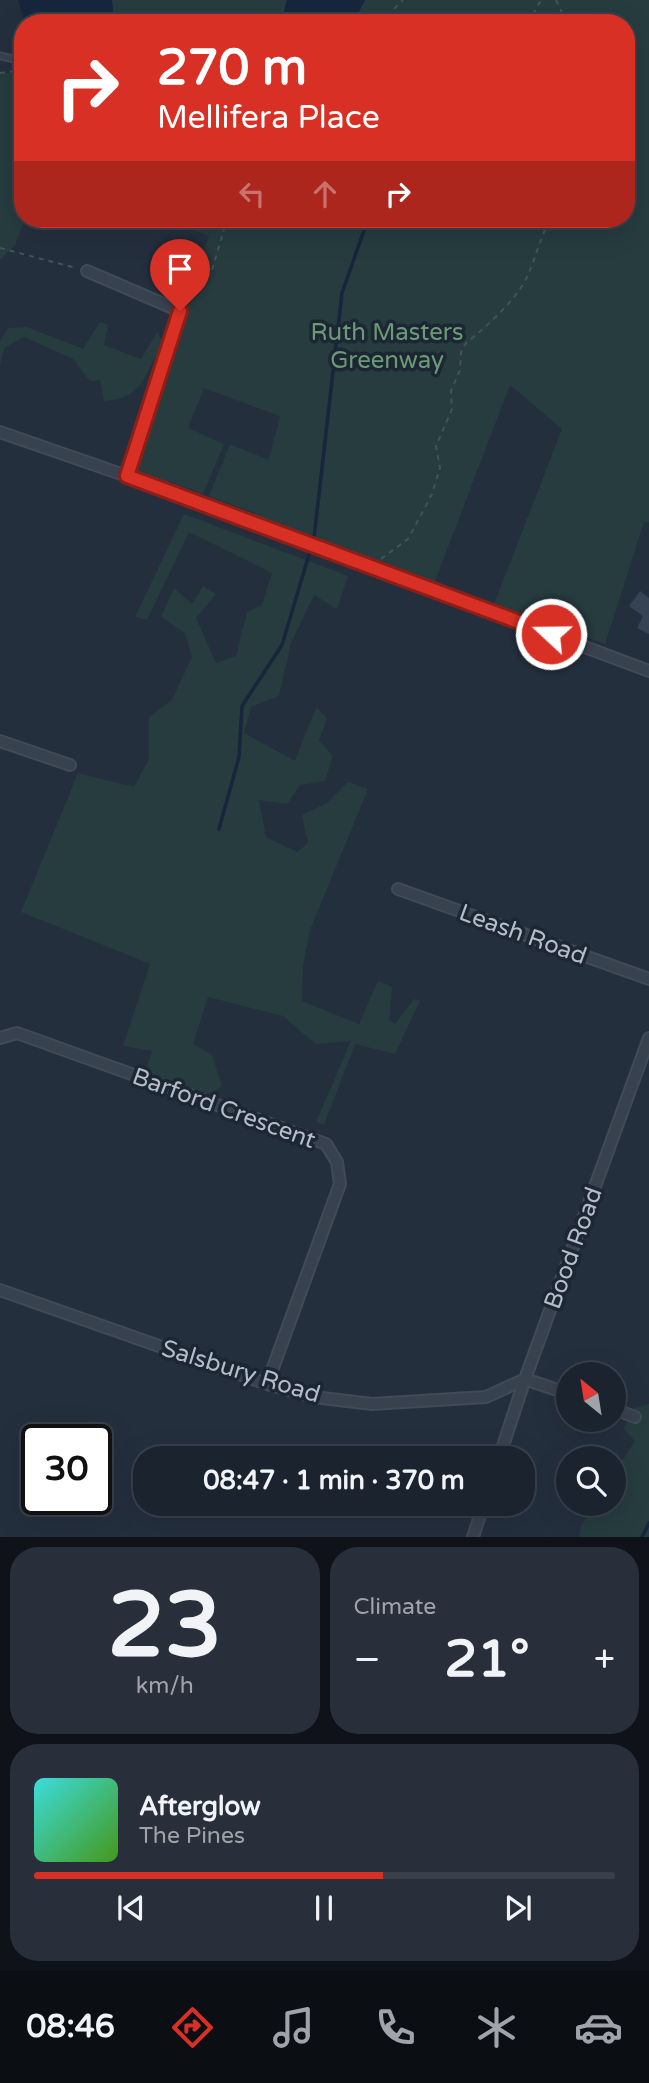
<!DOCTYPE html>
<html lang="en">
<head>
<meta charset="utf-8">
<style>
	:root { --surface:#1b232e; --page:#282f3a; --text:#f1f3f6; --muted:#a0a4aa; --line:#39404a; --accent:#d93025 }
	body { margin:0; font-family:"Varela Round",sans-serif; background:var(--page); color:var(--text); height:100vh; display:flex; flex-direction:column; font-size:26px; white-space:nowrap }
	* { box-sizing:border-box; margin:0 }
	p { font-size:23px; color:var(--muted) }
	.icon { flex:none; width:38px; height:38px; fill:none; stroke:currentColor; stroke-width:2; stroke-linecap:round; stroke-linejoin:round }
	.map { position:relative; height:1537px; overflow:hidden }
	.sheet { display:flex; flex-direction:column; gap:10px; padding:10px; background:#0f1319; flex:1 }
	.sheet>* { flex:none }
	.hud { position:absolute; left:14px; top:14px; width:621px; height:214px; border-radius:28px; box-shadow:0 7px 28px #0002,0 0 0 2px var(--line); background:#d93025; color:#fff; overflow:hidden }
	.needle { width:46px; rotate:330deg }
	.controls { position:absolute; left:556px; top:1362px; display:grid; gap:14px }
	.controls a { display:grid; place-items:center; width:70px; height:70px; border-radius:50%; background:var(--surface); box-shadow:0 7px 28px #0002,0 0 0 2px var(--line); font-size:35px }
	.speed { position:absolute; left:21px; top:1424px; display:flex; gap:14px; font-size:35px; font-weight:700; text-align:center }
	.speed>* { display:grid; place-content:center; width:91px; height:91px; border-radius:50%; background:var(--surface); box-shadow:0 7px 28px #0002,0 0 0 2px var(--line); line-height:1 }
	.speed .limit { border:4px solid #111; border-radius:10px; background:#fff; color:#111 }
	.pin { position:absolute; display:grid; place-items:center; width:60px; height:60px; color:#fff; margin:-72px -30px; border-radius:50% 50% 50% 0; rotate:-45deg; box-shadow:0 0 7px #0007 }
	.pin .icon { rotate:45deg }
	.me { position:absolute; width:77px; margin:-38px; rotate:291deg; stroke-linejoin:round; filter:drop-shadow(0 0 5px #0008) }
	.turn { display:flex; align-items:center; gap:24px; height:147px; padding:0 28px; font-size:32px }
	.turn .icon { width:91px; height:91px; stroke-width:2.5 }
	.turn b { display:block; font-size:49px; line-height:60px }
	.lanes { display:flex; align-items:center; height:66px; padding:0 28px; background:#0003; justify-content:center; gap:35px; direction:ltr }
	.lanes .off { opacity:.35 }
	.big { font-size:52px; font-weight:700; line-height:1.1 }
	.sheet .widget { flex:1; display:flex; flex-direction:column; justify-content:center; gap:10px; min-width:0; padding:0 24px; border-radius:28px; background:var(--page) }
	.sheet .dial { align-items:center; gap:0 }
	.dial b { font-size:91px; line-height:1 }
	.song { display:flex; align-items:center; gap:21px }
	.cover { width:84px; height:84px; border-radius:10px; background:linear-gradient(135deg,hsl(180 70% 55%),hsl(100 70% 35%)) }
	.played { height:7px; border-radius:4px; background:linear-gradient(90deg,var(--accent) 60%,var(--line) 60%) }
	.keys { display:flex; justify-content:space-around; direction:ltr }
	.heat { display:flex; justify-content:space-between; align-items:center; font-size:38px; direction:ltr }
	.sheet .tiles { flex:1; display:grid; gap:10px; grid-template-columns:1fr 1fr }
	.widget:last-child { grid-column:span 2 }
	.trip { position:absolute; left:133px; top:1446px; width:402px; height:70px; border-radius:28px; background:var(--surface); box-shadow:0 7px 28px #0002,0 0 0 2px var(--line); font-weight:700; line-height:70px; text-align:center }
	.tabs { display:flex; height:112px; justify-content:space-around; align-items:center; background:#0b0e12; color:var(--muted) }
	.tabs .icon { width:49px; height:49px }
	.tabs .current { color:var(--accent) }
	.tabs b { font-size:32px; color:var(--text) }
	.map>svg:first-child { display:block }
	.green { fill:#263c3f }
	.water { fill:#17263c }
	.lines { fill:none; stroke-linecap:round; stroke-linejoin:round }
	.stream { stroke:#17263c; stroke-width:3.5 }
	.building { fill:#364354 }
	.lane-casing { stroke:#414a57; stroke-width:9 }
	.street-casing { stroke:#414a57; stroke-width:14 }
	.path { stroke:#3f5557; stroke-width:2; stroke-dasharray:5 5; stroke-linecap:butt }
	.lane { stroke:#38414e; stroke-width:5 }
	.street { stroke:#38414e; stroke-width:10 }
	.route-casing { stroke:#8d1f18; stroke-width:18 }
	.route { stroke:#d93025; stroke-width:12 }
	.labels { text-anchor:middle; stroke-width:7; stroke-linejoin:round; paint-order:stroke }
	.park-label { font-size:24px; fill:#6b9a76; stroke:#1d2633 }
	.street-label { font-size:24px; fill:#b4bcc9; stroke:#1d2633 }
</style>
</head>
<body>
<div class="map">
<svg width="649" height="1537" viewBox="0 0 649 1537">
	<rect width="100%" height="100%" fill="#242f3e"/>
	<path class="green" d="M 112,0 L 287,0 L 281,23 L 114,23 Z
		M 365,0 L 649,0 L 649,522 L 644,522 L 605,644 L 494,604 L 562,429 L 510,385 L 432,589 L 253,523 L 255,513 L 209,496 L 230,444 L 269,460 L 280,416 L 204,388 L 188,428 L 224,444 L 203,494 L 168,481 L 164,490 L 127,476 L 180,311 L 209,236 L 165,219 L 626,219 L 626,23 L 353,23 Z
		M 0,73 L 23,73 L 25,219 L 15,245 L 0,260 Z
		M 100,322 L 108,325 L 104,345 L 141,359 L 157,332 L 163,343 C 144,374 144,399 104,401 L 100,380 L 90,381 L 73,359 L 24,337 L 4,348 L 0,366 L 0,341 L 8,328 L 27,327 L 83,349 Z
		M 184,514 L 348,576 L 337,609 L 314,595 L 291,643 L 279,696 L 251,707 L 244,733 L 295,761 L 316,707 L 327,718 L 319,740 L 333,756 L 325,781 L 300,785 L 287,804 L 259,800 L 266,837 L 297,852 L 308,843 L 302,815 L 327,803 L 348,782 L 368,789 L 310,930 L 303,965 L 302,1001 L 359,1024 L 378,981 L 392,987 L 389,1020 L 395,1024 L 414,999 L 420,1001 L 395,1054 L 355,1044 L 324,1125 L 316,1122 L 351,1041 L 316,1044 L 283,1016 L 208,997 L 193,1044 L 212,1055 L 222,1086 L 208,1098 L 145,1072 L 152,1051 L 123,1046 L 150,964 L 21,912 L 78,773 L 134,787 L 149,759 L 149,717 L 172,700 L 192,657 L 185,633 L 161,617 L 174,588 L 192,604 L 203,586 L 216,594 L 196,618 L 216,663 L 236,656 L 247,612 L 262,605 L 272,573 L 189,532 L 147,620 L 135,617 Z
		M 649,1404 L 649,1537 L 579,1537 L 581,1526 L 595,1503 L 614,1503 L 614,1473 L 635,1441 L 624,1429 L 632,1409 Z"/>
	<path class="water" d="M 18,0 L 112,0 L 114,23 L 25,23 Z
		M 287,0 L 365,0 L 353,23 L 281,23 Z"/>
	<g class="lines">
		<path class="stream" d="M 219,829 L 239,757 L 242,706 L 282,645 L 314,538 L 342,293 L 368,219
			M 642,1537 L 649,1523"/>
	</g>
	<path class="building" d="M 640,591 L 649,598 L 649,634 L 637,628 L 643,616 L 629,606 Z"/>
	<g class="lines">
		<defs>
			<path id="lane" d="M 0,56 L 23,61"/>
			<path id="street" d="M 87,271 L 180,311 L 127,476
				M 0,432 L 127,476 L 649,671
				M 0,741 L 70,765
				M 398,889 L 649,979
				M 0,1038 L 17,1033 L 326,1144 L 337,1162 L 340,1184 L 267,1384
				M 0,1290 L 267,1384 L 314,1397 L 372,1404 L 486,1397 L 525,1379 L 569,1394
				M 614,1409 L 635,1417
				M 499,1458 L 525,1379 L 649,1038
				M 473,1537 L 484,1503"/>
		</defs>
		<use href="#lane" class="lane-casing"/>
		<use href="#street" class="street-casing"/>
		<path class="path" d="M 556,0 L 567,23
			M 380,23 L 403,0
			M 528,23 L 541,0
			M 0,73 L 23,70
			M 626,150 L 634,156
			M 0,248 L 76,268
			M 187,301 L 212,270 L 227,219
			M 381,559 L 408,539 L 432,494 L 440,468 L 436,446 L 452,409 L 451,391 L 460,370 L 461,352 L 466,343 C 485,328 515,301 526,279 C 536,259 539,238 551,219"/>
		<use href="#lane" class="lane"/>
		<use href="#street" class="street"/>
	</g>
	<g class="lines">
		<defs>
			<path id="route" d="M 180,311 L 127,476 L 551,634"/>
		</defs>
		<use href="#route" class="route-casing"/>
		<use href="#route" class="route"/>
	</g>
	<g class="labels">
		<g class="park-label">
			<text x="387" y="340">Ruth Masters<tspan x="387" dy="28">Greenway</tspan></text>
		</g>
		<g class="street-label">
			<text transform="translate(523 934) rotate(20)" y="8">Leash Road</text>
			<text transform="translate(224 1108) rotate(20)" y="8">Barford Crescent</text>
			<text transform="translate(573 1248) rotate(-70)" y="8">Bood Road</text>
			<text transform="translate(241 1371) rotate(17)" y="8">Salsbury Road</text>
		</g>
	</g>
</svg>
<div class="controls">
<a><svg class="needle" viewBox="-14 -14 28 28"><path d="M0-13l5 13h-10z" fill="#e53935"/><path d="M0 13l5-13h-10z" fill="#a0a4aa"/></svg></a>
<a><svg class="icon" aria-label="search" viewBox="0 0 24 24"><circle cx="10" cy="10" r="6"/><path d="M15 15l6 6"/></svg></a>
</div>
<div class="speed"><div class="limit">30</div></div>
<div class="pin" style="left:180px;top:311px;background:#d93025"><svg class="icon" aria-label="arrive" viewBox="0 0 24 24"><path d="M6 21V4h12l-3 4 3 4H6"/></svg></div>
<svg class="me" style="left:551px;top:634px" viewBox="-20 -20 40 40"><circle r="17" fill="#d93025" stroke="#fff" stroke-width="3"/><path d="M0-11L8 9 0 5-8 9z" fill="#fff"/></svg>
<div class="trip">08:47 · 1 min · 370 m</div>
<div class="hud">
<div class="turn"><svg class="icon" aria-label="right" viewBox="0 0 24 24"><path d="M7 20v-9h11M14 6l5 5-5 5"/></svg><div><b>270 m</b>Mellifera Place</div></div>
<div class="lanes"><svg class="icon off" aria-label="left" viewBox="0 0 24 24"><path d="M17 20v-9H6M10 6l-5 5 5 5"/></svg><svg class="icon off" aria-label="ahead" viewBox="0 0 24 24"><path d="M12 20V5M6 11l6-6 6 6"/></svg><svg class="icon" aria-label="right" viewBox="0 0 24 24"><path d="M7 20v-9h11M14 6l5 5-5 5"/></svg></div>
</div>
</div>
<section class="sheet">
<div class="tiles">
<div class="widget dial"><b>23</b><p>km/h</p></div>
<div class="widget"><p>Climate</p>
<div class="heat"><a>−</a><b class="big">21°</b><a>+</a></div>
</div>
<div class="widget">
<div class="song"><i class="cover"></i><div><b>Afterglow</b><p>The Pines</p></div></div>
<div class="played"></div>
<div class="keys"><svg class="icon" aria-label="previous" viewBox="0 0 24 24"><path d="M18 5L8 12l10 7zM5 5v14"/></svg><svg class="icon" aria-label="pause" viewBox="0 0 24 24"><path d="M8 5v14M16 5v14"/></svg><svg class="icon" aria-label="next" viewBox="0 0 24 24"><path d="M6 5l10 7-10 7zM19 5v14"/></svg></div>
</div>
</div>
</section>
<nav class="tabs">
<b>08:46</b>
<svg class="icon current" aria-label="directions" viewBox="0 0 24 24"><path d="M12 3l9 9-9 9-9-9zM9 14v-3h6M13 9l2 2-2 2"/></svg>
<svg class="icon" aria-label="music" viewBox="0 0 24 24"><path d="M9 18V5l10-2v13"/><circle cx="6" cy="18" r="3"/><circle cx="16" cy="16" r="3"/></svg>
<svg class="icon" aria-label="phone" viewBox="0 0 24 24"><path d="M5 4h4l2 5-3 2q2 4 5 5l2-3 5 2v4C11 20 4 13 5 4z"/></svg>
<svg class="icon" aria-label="climate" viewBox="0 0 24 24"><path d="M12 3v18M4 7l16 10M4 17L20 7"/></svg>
<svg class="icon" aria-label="car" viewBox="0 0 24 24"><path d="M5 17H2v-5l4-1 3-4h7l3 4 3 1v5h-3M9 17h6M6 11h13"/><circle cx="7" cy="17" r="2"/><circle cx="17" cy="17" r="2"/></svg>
</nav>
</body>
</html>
